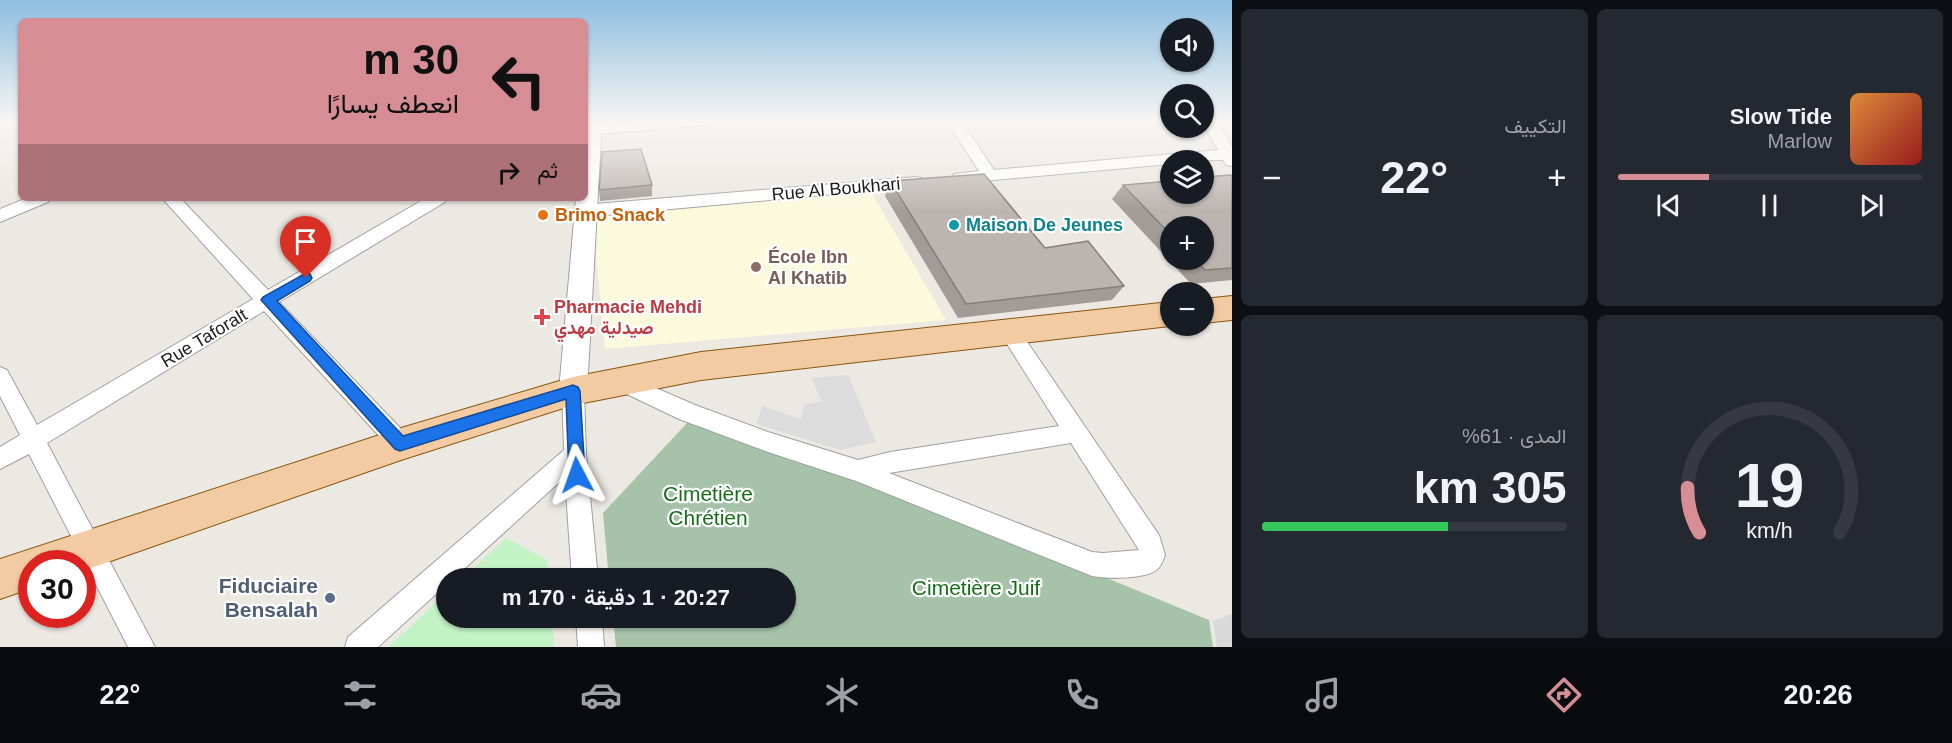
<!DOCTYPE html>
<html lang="ar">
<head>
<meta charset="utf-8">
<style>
	:root { --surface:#171b24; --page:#242831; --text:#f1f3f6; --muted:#9ea1a6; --line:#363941; --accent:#d68e94 }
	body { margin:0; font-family:Arial,Vazirmatn,sans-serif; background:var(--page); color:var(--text); direction:rtl; height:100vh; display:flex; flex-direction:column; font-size:22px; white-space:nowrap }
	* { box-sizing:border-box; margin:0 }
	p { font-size:20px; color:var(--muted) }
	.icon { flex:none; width:33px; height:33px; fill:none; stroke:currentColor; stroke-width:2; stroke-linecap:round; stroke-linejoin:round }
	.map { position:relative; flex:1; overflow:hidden; direction:ltr }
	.panel { display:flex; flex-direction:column; gap:9px; padding:9px; background:#0d0f14; width:720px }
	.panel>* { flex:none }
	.hud { position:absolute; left:18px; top:18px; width:570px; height:183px; border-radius:9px; box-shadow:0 2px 4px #0004; direction:rtl; background:#d68e94; color:#111; overflow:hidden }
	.buttons { position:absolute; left:1160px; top:18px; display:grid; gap:12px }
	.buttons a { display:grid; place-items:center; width:54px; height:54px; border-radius:50%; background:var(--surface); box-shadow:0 2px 4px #0004; font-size:30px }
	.speed { position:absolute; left:18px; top:550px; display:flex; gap:12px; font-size:30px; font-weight:700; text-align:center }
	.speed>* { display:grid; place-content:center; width:78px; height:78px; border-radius:50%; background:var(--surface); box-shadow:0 2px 4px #0004; line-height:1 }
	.speed .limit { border:9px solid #d22; background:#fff; color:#111 }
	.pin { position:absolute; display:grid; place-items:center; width:51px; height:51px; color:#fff; margin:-62px -26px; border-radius:50% 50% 50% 0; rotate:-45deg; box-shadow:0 0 6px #0007 }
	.pin .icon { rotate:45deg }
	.me { position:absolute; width:66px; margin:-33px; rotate:356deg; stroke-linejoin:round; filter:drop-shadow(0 0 4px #0008) }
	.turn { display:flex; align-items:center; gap:21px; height:126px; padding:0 30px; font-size:27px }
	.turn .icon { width:78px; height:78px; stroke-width:2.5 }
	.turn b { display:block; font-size:42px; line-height:51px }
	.then { display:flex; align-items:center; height:57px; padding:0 30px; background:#0003; gap:12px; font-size:22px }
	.big { font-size:45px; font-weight:600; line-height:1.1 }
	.panel .tile { flex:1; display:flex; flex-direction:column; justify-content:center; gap:9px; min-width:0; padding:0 21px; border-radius:9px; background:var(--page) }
	.panel .dial { align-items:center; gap:0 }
	.dial svg { height:156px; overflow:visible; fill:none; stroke:var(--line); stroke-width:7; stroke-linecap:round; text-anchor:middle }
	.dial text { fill:var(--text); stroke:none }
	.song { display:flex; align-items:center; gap:18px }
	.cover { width:72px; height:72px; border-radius:9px; background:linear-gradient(135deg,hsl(30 70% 55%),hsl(0 70% 35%)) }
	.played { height:6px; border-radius:3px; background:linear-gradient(90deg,var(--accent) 30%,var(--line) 30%) }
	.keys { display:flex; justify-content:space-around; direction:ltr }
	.heat { display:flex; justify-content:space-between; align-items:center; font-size:33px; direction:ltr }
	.charge { height:9px; border-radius:4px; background:linear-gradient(90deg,#34c759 61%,var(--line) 0) }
	.panel .tiles { flex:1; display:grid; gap:9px; grid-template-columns:repeat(2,1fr) }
	.trip { position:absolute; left:436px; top:568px; width:360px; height:60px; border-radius:30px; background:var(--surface); box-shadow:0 2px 4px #0004; font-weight:600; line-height:60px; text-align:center; direction:rtl }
	.dock { display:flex; height:96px; justify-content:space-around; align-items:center; background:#090b0e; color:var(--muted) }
	.dock .icon { width:42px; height:42px }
	.dock .on { color:var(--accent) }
	.dock b { font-size:27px; color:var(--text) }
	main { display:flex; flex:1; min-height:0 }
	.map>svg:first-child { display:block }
	.residential { fill:#dad9d9 }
	.education { fill:#fbfadc }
	.cemetery { fill:#a6c3a9 }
	.park { fill:#c3f3c4 }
	.parking { fill:#dcdcdc }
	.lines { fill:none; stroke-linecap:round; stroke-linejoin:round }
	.minor-casing { stroke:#a0a0a0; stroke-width:2 }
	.tertiary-casing { stroke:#a0a0a0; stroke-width:2 }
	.primary-casing { stroke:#86570e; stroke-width:2 }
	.minor { fill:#fff; fill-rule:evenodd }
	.tertiary { fill:#fff; fill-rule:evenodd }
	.primary { fill:#f2cba2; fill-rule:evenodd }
	.wall { fill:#a29b97; fill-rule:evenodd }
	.building { fill:#bcb4b0; stroke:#847e7b; stroke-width:1.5 }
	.route { fill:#1a73e8; stroke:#114b97; stroke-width:1.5 }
	.food-dot { fill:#e8710a; stroke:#fff; stroke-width:2 }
	.culture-dot { fill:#0f9aa8; stroke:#fff; stroke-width:2 }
	.education-dot { fill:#8d6e63; stroke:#fff; stroke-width:2 }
	.health-dot { fill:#e0444e; stroke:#fff; stroke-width:2 }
	.service-dot { fill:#5c6f8a; stroke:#fff; stroke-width:2 }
	.labels { text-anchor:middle; stroke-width:4.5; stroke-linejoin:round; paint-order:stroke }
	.street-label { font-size:18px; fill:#1c1c1c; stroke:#fff }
	.food-label { font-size:18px; font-weight:bold; fill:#c56008; stroke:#fff; text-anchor:start }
	.culture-label { font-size:18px; font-weight:bold; fill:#0d838f; stroke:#fff; text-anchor:start }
	.education-label { font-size:18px; font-weight:bold; fill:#785e54; stroke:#fff; text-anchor:start }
	.health-label { font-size:18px; font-weight:bold; fill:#be3a42; stroke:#fff; text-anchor:start }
	.near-park-label { font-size:21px; fill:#156e18; stroke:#fff }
	.near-service-label { font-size:21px; font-weight:bold; fill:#4e5e75; stroke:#fff; text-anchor:end }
</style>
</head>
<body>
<main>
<section class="panel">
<div class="tiles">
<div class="tile">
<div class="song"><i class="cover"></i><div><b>Slow Tide</b><p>Marlow</p></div></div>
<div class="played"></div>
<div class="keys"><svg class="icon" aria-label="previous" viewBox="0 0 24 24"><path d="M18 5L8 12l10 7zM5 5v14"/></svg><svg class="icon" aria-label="pause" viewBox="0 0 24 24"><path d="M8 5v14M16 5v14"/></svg><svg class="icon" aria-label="next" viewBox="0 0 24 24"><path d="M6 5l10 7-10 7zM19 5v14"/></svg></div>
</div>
<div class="tile"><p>التكييف</p>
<div class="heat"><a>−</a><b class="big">22°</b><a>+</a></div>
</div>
<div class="tile dial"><svg viewBox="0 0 100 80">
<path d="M14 69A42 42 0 1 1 86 69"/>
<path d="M14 69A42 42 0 0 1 8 46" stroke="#d68e94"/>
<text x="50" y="56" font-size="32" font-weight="700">19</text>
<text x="50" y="72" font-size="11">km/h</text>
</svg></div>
<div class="tile"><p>المدى · 61%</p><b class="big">305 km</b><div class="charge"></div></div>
</div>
</section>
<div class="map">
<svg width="1232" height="647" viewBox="0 0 1232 647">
	<rect width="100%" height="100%" fill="#ece8e2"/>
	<path class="residential" d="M 1232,614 L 1232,647 L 1217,647 L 1213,621 Z"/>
	<path class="education" d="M 870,190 L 946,320 L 605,349 L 592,213 Z"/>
	<path class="cemetery" d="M 688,422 L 931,506 L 1209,620 L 1213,647 L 616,647 L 613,618 L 786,618 L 786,579 L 609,579 L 603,513 Z"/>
	<path class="park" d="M 506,538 L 547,560 L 549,579 L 462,579 Z
		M 447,593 L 447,618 L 552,618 L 554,647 L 388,647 Z"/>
	<path class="parking" d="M 848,375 L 876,442 L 840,450 L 756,424 L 763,406 L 801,419 L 804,405 L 821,401 L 812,378 Z"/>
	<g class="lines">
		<defs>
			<path id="minor" d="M 656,120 L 730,120 L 723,124 L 585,135 L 585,125 Z
				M 946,120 L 961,120 L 994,170 L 1218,150 L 1203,123 L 1203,120 L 1217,120 L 1232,147 L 1232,166 L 1226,165 L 1223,160 L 1170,160 L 1170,164 L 960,183 L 954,182 L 952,178 L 954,174 L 979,171 Z
				M 916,177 L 922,178 L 924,182 L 922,186 L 584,217 L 578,215 L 576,211 L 578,207 L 584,205 Z
				M 27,198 L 50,198 L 48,202 L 0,222 L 0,209 Z
				M 162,198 L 180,198 L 268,290 L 426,198 L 447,198 L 445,202 L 279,302 L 409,437 L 412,444 L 409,451 L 401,454 L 393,451 L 264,311 L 47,443 L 155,647 L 128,647 L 29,454 L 0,469 L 0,447 L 20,435 L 0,396 L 0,367 L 7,370 L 37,425 L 253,299 Z
				M 1010,325 L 1017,327 L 1159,535 L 1165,555 C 1163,561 1161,567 1155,571 C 1143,579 1106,579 1092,576 L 856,481 L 768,452 L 679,419 L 612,387 L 609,381 L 612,375 L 619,372 L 695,405 L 768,432 L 858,460 L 890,452 L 1059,426 L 1000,333 L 1003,327 ZM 1071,443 L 1139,550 L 1103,553 L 1092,552 L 889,473 Z
				M 573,382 L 580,385 L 584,391 L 586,454 L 598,579 L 572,579 L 565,477 L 453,579 L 447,579 L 447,584 L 378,647 L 345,647 L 348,637 L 564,450 L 562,391 L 566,385 Z
				M 576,618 L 602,618 L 604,647 L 578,647 Z"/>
			<path id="tertiary" d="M 585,120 L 602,120 L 587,391 L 583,399 L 573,403 L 563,399 L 559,391 L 576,198 L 585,198 Z"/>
			<path id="primary" d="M 1232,296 L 1232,320 L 1203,323 L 1203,299 Z
				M 1170,302 L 1170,326 L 1172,326 L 1170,326 L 701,380 L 573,405 L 401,460 L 82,571 L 82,564 L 32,564 L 32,588 L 0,599 L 0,559 L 401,428 L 573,377 L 701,352 Z"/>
		</defs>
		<use href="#minor" class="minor-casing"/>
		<use href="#tertiary" class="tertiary-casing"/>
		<use href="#primary" class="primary-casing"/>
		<use href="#minor" class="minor"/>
		<use href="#tertiary" class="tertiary"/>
		<use href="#primary" class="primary"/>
	</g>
	<path class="wall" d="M 1232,175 L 1232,280 L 1191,284 L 1112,199 L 1123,185 ZM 1170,226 L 1203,260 L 1170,260 Z
		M 890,181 L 1045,248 L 1124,286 L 1112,300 L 958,318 L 885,196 Z
		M 652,185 L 652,196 L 600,201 L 599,190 Z"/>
	<path class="building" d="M 641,149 L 652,185 L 599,190 L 602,152 Z
		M 984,174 L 1045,248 L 1088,241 L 1124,286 L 966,304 L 890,181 Z
		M 1232,175 L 1232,268 L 1205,270 L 1195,260 L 1203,260 L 1203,226 L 1170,226 L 1170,234 L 1123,185 L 1170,181 L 1170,194 L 1203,194 L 1203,177 Z"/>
	<linearGradient id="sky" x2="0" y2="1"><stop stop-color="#8ebee1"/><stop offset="0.57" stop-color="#f6f5f2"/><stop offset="1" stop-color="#f6f5f2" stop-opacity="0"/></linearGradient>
	<rect width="1232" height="211" fill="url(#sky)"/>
	<path class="route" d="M 306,273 L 310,274 L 312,278 L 310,281 L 277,301 L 403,436 L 573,385 L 578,387 L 580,391 L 585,475 L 582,480 L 577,482 L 571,480 L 569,475 L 566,399 L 400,451 L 395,449 L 261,300 L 263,297 Z"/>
	<circle class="food-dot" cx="543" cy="215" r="6"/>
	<circle class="culture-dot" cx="954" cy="225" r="6"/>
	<circle class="education-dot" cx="756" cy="267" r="6"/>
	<path class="health-dot" d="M539 308h6v6h6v6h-6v6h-6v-6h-6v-6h6z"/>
	<circle class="service-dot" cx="330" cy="598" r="6"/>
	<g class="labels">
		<g class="street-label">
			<text transform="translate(836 189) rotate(-5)" y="6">Rue Al Boukhari</text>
			<text transform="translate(204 338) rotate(-31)" y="6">Rue Taforalt</text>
		</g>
		<g class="food-label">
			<text x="555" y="221">Brimo Snack</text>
		</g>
		<g class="culture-label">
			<text x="966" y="231">Maison De Jeunes</text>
		</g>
		<g class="education-label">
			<text x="768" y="263">École Ibn<tspan x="768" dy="21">Al Khatib</tspan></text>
		</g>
		<g class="health-label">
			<text x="554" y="313">Pharmacie Mehdi<tspan x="554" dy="21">صيدلية مهدي</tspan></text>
		</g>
		<g class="near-park-label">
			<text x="708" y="501">Cimetière<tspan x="708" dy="24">Chrétien</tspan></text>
			<text x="976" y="595">Cimetière Juif</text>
		</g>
		<g class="near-service-label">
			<text x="318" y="593">Fiduciaire<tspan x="318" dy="24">Bensalah</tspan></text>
		</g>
	</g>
</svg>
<div class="buttons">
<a><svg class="icon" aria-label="sound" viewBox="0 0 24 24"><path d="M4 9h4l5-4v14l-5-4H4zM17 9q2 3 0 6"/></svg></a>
<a><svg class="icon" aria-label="search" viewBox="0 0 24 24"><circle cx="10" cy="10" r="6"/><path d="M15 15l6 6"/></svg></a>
<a><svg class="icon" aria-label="layers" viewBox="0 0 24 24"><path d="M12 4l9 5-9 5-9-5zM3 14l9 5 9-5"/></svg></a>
<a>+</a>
<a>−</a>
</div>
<div class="speed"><div class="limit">30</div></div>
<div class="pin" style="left:306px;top:278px;background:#d93025"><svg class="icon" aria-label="arrive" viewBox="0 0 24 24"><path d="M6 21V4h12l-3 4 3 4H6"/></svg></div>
<svg class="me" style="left:577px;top:475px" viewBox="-20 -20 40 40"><path d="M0-17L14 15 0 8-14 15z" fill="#1a73e8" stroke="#fff" stroke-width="4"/></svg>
<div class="trip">20:27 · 1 دقيقة · 170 m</div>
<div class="hud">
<div class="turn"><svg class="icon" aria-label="left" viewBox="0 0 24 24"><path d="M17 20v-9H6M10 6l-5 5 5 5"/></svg><div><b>30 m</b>انعطف يسارًا</div></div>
<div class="then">ثم<svg class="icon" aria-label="right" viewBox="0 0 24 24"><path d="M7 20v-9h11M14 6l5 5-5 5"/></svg></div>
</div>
</div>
</main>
<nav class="dock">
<b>20:26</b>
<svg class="icon on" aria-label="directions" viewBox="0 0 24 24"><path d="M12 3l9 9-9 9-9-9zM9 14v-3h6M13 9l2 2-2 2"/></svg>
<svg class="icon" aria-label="music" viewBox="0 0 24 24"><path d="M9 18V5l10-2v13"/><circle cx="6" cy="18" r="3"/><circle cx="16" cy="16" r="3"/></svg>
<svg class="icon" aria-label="phone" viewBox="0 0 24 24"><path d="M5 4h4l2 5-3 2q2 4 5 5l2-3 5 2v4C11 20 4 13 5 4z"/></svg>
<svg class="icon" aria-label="climate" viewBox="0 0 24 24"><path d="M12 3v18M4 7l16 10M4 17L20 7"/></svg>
<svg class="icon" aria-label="car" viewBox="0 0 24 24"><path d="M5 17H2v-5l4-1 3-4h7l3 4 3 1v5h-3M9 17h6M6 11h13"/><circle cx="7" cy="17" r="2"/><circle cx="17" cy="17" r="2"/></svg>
<svg class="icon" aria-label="filters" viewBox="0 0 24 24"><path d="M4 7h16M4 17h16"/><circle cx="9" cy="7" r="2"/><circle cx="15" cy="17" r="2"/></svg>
<b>22°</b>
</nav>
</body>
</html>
